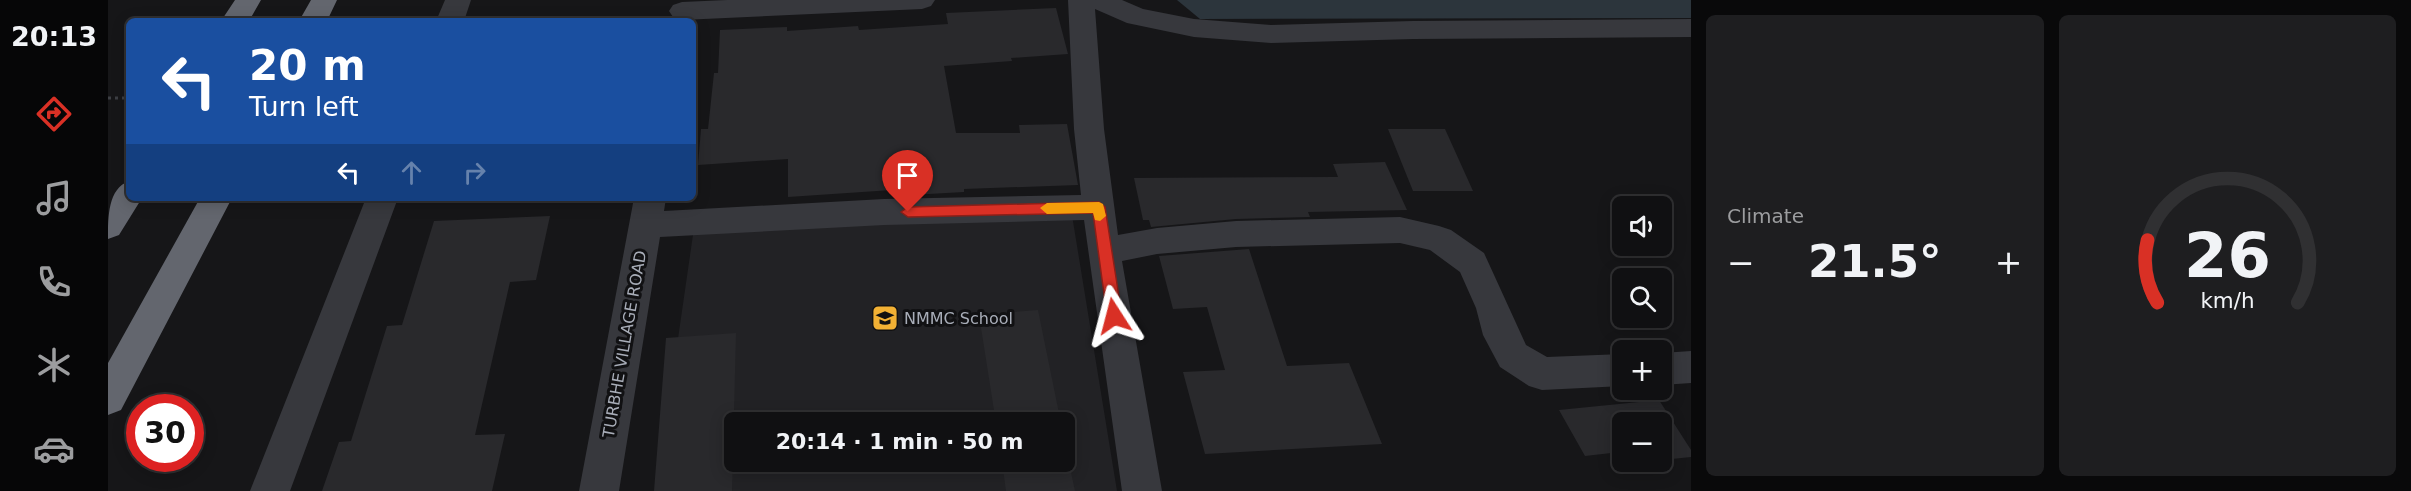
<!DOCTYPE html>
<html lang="en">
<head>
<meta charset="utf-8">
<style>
	:root { --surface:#101012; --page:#1e1e20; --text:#f1f3f6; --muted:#9c9d9f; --line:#303032; --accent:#d93025 }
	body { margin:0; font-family:"DejaVu Sans",sans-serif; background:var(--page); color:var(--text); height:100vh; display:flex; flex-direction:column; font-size:22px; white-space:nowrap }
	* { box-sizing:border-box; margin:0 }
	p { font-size:20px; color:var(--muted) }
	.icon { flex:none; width:33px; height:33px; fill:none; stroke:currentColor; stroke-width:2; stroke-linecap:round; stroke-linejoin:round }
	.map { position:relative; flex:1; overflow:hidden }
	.side { display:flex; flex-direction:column; gap:15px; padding:15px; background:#09090a; width:720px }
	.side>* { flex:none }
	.top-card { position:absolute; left:18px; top:18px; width:570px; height:183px; border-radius:9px; box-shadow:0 3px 15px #0003,0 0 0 2px var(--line); background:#1a4fa0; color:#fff; overflow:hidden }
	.controls { position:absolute; left:1504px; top:196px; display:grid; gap:12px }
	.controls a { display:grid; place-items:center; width:60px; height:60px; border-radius:9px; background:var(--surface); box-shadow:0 3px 15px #0003,0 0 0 2px var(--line); font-size:30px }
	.speed { position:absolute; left:18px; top:394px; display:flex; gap:12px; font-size:30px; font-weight:700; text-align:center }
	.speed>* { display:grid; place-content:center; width:78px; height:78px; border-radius:50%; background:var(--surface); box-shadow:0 3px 15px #0003,0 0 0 2px var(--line); line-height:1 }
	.speed .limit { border:9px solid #d22; background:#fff; color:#111 }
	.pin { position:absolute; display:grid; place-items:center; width:51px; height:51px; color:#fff; margin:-62px -26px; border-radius:50% 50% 50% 0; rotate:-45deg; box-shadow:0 0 6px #0007 }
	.pin .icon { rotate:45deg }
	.me { position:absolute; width:66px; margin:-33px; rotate:351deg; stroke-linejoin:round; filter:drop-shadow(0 0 4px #0008) }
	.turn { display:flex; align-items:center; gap:21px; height:126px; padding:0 24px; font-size:27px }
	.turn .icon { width:78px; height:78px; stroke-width:2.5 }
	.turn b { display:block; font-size:42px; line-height:51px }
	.lanes { display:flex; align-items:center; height:57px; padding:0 24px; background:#0003; justify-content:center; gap:30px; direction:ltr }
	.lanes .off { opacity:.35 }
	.big { font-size:45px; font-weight:600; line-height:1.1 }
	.side .card { flex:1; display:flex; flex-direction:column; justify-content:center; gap:9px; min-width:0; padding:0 21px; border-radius:9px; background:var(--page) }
	.side .dial { align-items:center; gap:0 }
	.dial svg { height:156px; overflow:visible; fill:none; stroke:var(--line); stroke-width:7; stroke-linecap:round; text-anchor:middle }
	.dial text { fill:var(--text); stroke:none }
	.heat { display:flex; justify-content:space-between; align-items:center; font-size:33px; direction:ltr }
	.side .tiles { flex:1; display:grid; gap:15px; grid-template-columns:repeat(2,1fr) }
	.trip { position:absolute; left:616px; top:412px; width:351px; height:60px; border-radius:9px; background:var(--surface); box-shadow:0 3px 15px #0003,0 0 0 2px var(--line); font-weight:600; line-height:60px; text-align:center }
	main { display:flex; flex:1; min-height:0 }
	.menu { display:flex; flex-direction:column; width:108px; justify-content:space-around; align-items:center; background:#060607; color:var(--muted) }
	.menu .icon { width:42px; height:42px }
	.menu .current { color:var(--accent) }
	.menu b { font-size:27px; color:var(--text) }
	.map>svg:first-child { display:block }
	.built { fill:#222225; fill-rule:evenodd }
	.water { fill:#2c353c }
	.building { fill:#29292c }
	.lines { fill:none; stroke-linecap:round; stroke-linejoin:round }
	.path { stroke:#3d3f44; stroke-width:3; stroke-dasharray:3 4; stroke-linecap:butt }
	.street { fill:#37383d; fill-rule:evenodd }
	.highway { fill:#63666e; fill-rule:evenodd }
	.route { fill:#d93025; stroke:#8d1f18; stroke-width:1.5 }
	.slow { fill:#f59e0b }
	.labels { text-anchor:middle; stroke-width:6; stroke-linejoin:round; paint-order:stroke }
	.poi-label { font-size:16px; fill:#a8adb8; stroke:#111113; text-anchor:start }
	.street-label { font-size:16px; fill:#a8adb8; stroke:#111113 }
</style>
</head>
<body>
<main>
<nav class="menu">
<b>20:13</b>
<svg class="icon current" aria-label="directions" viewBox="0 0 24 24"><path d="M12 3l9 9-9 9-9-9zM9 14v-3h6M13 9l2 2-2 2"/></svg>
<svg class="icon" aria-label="music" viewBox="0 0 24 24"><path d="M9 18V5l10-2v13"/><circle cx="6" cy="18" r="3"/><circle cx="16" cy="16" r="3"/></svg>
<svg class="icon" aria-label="phone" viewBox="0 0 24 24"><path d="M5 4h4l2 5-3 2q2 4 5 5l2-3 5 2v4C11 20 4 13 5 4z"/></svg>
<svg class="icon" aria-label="climate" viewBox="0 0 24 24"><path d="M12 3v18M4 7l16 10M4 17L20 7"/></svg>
<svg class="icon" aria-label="car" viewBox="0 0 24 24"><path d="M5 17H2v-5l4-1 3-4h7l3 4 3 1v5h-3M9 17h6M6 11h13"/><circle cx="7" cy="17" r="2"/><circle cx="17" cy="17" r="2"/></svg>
</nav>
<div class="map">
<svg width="1583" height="491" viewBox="0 0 1583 491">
	<rect width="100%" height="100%" fill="#161618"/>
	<path class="built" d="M 963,209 L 1009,491 L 548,491 L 588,214 ZM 627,423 L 957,423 L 957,462 L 627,462 Z"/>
	<path class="water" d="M 1069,0 L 1583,0 L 1583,18 L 1092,19 Z"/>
	<path class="building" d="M 948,8 L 960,54 L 903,58 L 904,61 L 836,66 L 848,133 L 912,133 L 911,125 L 959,124 L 970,185 L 856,189 L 856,192 L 785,196 L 784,190 L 680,197 L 680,159 L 590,165 L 593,129 L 600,129 L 606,73 L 610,73 L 612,30 L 679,27 L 679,31 L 750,26 L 751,30 L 840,24 L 838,13 Z
		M 1280,129 L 1337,129 L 1365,191 L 1305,191 Z
		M 1277,162 L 1299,210 L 1200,212 L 1202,217 L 1128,219 L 1043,227 L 1041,220 L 1035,220 L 1026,178 L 1230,177 L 1225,164 Z
		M 442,216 L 428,280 L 402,282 L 367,435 L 397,434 L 384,491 L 214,491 L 231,442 L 243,441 L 279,326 L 294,325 L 326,221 Z
		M 1141,249 L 1179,366 L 1241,363 L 1274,444 L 1097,454 L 1075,372 L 1117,370 L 1099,307 L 1065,309 L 1051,256 Z
		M 930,310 L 953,423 L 888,423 L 871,315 Z
		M 628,333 L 624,491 L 546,491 L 558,338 Z
		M 1551,400 L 1583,450 L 1583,457 L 1554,460 L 1554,423 L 1515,423 L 1515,457 L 1512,452 L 1477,456 L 1451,410 Z
		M 957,444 L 967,491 L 898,491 L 894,462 L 957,462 Z"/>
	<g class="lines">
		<path class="path" d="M 0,98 L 21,98"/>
		<path class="street" d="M 337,0 L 363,0 L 356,21 L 328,21 Z
			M 619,0 L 827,0 L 823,6 L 814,9 L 574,20 L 565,17 L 561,11 L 565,5 L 574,2 Z
			M 960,0 L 1014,0 L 1035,9 L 1086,19 L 1163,25 L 1305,21 L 1583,19 L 1583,37 L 1305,39 L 1163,43 L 1086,37 L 1019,23 L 987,9 L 996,129 L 1010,235 L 1049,228 L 1128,221 L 1292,217 L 1331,226 L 1343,230 L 1376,253 L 1418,345 L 1439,357 L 1515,354 L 1515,386 L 1434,390 L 1421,386 L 1392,367 L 1375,335 L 1368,308 L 1352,272 L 1322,250 L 1292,243 L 1128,247 L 1049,254 L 1014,261 L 1054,491 L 1014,491 L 976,220 L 776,225 L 552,237 L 511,491 L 471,491 L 526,198 L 558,198 L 556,211 L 776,199 L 973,195 L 966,129 Z
			M 258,198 L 290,198 L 182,491 L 142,491 Z
			M 1583,351 L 1583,383 L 1554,385 L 1554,353 Z"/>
		<path class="highway" d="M 127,0 L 153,0 L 141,21 L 113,21 Z
			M 203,0 L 229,0 L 219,21 L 191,21 Z
			M 21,181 L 21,198 L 34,198 L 11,235 L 0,239 C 0,216 0,189 21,181 Z
			M 92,198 L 124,198 L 13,410 L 0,415 L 0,363 Z"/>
	</g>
	<path class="route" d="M 991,202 L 997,207 L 1014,316 L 1011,320 L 1006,322 L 1001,320 L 999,316 L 985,213 L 800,217 L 793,212 L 800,207 Z"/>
	<path class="slow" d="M 991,202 L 995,204 L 998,216 L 992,221 L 987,220 L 985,213 L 939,214 L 932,208 L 939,203 Z"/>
	<defs>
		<symbol id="school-square" viewBox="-11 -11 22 22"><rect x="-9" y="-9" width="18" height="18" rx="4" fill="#f2b134" stroke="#111113"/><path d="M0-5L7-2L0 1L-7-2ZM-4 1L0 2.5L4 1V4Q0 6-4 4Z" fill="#111"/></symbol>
	</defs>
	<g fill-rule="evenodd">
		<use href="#school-square" x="762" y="303" width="30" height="30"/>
	</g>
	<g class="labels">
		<g class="poi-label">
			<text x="796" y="324">NMMC School</text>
		</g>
		<g class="street-label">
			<text transform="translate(516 344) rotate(-80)" y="6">TURBHE VILLAGE ROAD</text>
		</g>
	</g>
</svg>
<div class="controls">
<a><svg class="icon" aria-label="sound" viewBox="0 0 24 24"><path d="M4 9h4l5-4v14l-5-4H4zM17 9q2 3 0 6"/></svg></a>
<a><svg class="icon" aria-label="search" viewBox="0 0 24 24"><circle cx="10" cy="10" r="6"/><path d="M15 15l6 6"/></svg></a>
<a>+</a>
<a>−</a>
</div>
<div class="speed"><div class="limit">30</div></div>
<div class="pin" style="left:800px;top:212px;background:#d93025"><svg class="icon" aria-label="arrive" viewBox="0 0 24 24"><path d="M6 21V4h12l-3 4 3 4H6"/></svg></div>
<svg class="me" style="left:1006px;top:316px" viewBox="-20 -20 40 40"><path d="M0-17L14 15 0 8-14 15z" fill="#d93025" stroke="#fff" stroke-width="4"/></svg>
<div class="trip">20:14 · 1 min · 50 m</div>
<div class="top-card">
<div class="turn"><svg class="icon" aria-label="left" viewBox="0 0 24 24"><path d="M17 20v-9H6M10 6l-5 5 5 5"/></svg><div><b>20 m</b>Turn left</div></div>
<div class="lanes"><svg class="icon" aria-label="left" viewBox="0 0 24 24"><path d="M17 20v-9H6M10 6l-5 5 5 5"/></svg><svg class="icon off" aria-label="ahead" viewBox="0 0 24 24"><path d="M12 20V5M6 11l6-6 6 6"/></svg><svg class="icon off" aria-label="right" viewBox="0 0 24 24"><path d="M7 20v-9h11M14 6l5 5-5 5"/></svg></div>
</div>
</div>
<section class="side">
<div class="tiles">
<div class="card"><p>Climate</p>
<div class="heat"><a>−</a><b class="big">21.5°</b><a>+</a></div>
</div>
<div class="card dial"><svg viewBox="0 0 100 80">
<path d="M14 69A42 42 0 1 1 86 69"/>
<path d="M14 69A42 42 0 0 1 9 37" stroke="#d93025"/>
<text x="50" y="56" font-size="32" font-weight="700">26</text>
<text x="50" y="72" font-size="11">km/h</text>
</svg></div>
</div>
</section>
</main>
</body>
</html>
